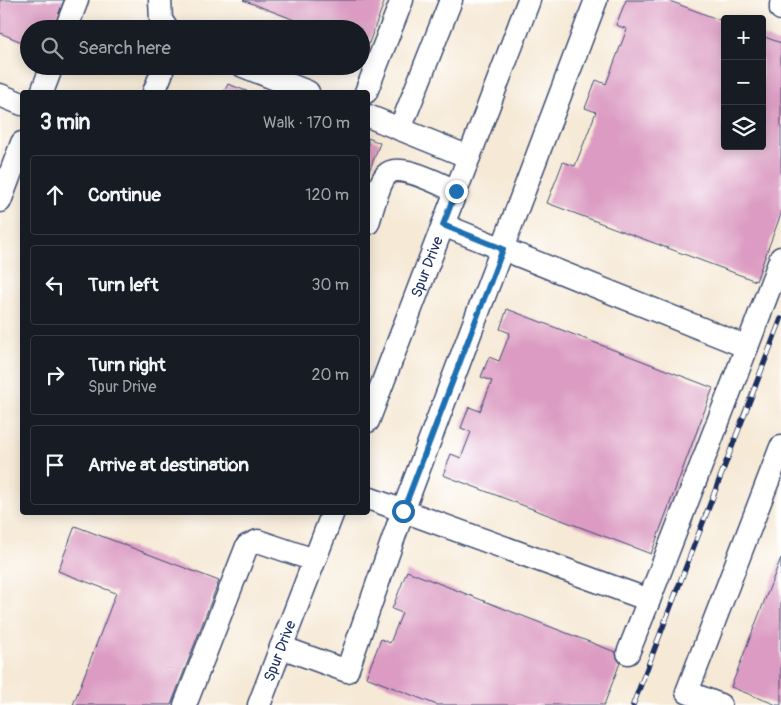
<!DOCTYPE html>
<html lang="en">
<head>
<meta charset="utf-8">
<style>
	:root { --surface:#171b24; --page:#20242c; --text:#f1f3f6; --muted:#9ea1a6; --line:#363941 }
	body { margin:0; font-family:Pangolin,sans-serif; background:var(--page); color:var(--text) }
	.controls { position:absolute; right:15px; top:15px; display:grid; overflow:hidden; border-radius:5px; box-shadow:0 2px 12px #0003 }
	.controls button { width:45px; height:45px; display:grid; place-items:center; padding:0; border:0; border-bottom:1px solid var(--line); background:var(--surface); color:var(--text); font:25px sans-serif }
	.stop { position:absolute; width:15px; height:15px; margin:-11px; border:4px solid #1f6fb2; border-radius:50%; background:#fff }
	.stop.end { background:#1f6fb2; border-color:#fff; box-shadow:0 1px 5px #0008 }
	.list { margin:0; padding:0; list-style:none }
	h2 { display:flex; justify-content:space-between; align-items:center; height:65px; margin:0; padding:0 20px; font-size:21px }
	h2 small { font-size:16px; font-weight:400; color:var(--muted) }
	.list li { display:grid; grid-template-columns:32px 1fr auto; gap:15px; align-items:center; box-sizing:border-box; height:80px; margin:0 10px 10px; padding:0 10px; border:1px solid var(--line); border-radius:5px }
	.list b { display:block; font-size:19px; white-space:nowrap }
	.list p { margin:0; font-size:16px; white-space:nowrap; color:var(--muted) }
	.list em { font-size:16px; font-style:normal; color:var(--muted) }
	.icon { flex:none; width:28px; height:28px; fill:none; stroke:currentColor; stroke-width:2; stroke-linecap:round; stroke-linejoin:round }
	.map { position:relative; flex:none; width:781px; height:705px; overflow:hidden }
	.search { position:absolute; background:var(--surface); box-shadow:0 2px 12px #0003; left:20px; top:20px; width:350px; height:55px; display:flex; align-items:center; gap:12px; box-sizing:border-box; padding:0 18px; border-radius:28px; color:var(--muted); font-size:19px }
	.panel { position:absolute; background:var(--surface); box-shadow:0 2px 12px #0003; left:20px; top:90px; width:350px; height:425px; border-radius:5px }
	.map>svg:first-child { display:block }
	.building { fill:#dc9bc2 }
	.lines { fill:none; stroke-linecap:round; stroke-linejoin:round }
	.minor-casing { stroke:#3c4b70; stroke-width:25 }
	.minor { stroke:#fff; stroke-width:22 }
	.rail-casing { stroke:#1b2f5e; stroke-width:5.5 }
	.rail { stroke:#fff; stroke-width:4; stroke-dasharray:11; stroke-linecap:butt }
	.route { stroke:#1f6fb2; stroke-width:6 }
	.labels { text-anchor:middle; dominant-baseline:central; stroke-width:4; stroke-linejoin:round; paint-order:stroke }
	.street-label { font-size:15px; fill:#1b2f5e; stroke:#fff }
</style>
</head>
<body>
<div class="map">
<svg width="781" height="705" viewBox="0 0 781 705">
	<rect width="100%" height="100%" fill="#fff"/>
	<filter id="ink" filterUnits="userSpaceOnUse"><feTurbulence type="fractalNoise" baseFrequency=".02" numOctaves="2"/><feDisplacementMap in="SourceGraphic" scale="10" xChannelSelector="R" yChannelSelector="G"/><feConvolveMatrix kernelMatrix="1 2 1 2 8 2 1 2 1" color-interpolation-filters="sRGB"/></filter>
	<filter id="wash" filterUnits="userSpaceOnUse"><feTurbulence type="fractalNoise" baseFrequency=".0096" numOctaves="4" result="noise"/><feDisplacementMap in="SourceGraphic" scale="20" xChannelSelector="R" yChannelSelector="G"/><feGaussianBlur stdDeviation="1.12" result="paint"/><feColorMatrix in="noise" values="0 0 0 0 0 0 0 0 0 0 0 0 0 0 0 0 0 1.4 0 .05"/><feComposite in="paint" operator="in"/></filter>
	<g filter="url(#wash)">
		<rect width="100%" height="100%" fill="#f6e9d6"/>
		<g id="blocks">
			<!-- building -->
			<g class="building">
				<polygon points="0,0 64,0 53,29 29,29 29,45 0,33"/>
				<polygon points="243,0 385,0 367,48 361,45 361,29 318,29"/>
				<polygon points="626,0 667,0 725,22 725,146 762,146 762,36 781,43 781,214 756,281 547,203 563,162 575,166 596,112 585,108 596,80 606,84 627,29 616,25"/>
				<polygon points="228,84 249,92 224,92"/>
				<polygon points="368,138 380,143 368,174"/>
				<polygon points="507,309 713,388 651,554 443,475 451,454 461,458 471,432 461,428 469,407 480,411 492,381 481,377 489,357 499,361 510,333 500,329"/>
				<polygon points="75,526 219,581 171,705 73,705 116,593 58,571"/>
				<polygon points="781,558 781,705 777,705 731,687"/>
				<polygon points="407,571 623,655 604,705 437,705 366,677 381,639 390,643 402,613 392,609"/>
			</g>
		</g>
	</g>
	<g filter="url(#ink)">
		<use href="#blocks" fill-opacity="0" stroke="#3c4b70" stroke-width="1"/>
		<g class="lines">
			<defs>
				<g id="minor">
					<polyline points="160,0 161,20 167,29"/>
					<polyline points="781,5 781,9"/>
					<polyline points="66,29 77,0"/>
					<polyline points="243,66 308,92"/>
					<polyline points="42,92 52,66"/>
					<polyline points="154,92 162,72"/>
					<polyline points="366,92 402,0"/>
					<polyline points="0,95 22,104"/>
					<polyline points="368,116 469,157"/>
					<polyline points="400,129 451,0"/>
					<polyline points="0,201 22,143"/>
					<path d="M368 223C372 211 378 185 386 175 398 161 441 185 456 191"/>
					<polyline points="747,347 781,258"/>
					<path id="s1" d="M368 421 529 0"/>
					<polyline points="368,498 649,600 747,347 443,225"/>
					<polyline points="281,647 347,671 403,511 596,0"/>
					<polyline points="628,653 649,600"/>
					<polyline points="185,705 247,546 258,541 314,560"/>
					<path id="s2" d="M259 705 333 512"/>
					<polyline points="720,705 687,692 781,447"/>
				</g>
			</defs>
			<!-- minor casing -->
			<use href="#minor" class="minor-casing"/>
			<!-- minor -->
			<use href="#minor" class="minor"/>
			<defs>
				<polyline id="rail" points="633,705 781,319"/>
			</defs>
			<!-- rail casing -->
			<use href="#rail" class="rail-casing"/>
			<!-- rail -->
			<use href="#rail" class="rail"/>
		</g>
	</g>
	<g class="lines" filter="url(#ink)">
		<!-- route -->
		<polyline class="route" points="403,511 503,249 443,225 456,191"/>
	</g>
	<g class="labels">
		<!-- street labels -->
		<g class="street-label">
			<text stroke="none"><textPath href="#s1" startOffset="165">Spur Drive</textPath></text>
			<text stroke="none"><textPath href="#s2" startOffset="58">Spur Drive</textPath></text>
		</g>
	</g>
</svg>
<div class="controls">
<button>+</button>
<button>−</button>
<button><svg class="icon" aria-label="layers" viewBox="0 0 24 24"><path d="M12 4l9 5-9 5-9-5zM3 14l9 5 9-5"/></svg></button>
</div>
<div class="stop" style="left:403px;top:511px"></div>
<div class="stop end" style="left:456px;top:191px"></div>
<div class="search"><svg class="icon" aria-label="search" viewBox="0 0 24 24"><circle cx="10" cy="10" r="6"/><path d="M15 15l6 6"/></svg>Search here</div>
<section class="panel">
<h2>3 min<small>Walk · 170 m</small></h2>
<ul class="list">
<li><svg class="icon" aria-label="ahead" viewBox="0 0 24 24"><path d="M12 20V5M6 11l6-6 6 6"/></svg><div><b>Continue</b></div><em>120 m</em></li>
<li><svg class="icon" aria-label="left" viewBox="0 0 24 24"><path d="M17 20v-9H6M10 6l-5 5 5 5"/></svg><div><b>Turn left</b></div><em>30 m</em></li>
<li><svg class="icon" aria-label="right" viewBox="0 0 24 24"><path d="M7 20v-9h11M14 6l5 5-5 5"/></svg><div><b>Turn right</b><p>Spur Drive</p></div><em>20 m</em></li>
<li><svg class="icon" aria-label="arrive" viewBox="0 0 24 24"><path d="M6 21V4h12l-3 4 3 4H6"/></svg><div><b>Arrive at destination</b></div></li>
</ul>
</section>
</div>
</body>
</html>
